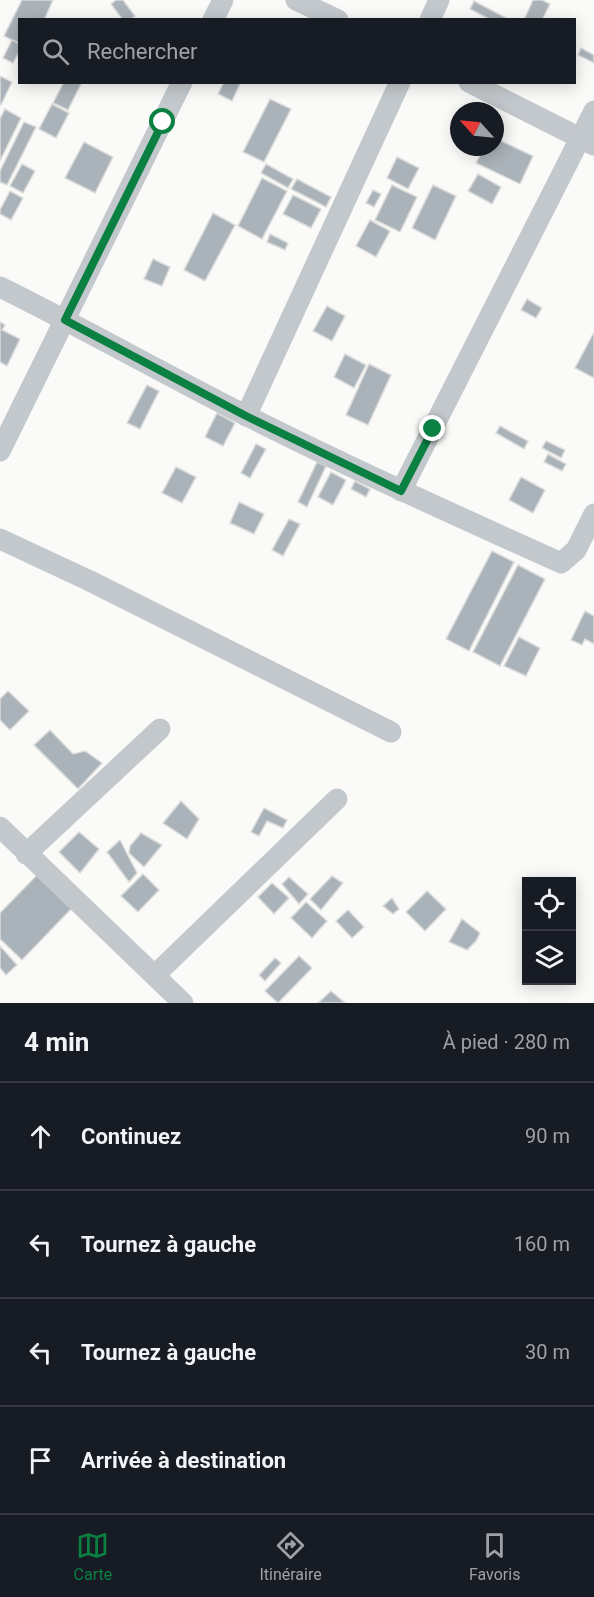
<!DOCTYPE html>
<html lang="fr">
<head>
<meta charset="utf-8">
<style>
	:root { --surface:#171b24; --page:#20242c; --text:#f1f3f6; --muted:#9ea1a6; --line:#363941; --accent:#0b8043 }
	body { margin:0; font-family:Roboto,sans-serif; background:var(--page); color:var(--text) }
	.controls { position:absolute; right:18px; bottom:18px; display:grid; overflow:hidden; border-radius:0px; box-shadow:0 3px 15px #0003 }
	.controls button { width:54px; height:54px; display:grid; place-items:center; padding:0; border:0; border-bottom:2px solid var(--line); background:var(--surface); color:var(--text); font:30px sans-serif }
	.compass { position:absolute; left:450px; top:102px; width:54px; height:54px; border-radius:50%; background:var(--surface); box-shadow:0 3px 15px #0003; rotate:297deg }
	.stop { position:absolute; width:18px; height:18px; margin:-14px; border:4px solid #0b8043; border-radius:50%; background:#fff }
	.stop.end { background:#0b8043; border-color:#fff; box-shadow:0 2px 6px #0008 }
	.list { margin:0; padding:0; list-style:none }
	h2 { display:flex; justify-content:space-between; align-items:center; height:78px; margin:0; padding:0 24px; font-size:26px }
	h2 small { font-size:20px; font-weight:400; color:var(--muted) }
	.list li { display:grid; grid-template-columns:39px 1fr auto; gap:18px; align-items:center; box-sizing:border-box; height:108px; padding:0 24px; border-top:2px solid var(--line) }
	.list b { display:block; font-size:22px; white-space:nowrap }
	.list em { font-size:20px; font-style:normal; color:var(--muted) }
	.icon { flex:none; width:33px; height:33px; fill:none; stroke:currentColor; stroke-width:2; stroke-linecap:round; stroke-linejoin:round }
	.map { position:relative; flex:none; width:594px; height:1003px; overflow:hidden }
	.search { position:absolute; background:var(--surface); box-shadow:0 3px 15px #0003; left:18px; right:18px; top:18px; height:66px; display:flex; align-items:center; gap:15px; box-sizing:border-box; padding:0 21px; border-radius:0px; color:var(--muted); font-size:22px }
	.sheet { height:510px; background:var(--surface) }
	nav { display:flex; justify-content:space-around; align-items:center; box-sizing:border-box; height:84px; border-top:2px solid var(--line); background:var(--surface); font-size:16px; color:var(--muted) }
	nav a { display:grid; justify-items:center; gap:3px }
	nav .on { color:var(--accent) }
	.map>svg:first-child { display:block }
	.building { fill:#aab3b9; stroke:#dcdcda; stroke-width:1.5 }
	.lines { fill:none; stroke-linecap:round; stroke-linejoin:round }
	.minor { stroke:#c3c8cc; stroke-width:21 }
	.route { stroke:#0b8043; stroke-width:8 }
</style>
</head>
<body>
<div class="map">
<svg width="594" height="1003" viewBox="0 0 594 1003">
	<rect width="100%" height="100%" fill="#fafaf8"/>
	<!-- building -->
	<g class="building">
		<polygon points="22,0 53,0 44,20 20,20 20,44 4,36"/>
		<polygon points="116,0 123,0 135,16 130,20 123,20 111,4"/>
		<polygon points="533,0 542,0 550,4 542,20 524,20"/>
		<polygon points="474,1 510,20 491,20 470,9"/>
		<polygon points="12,40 20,44 20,50 13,63 3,58"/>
		<polygon points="581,48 594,55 594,63 578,55"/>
		<polygon points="0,76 12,82 1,105 0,104"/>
		<polygon points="64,82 82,82 68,110 53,103"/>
		<polygon points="224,82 241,82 232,101 218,94"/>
		<polygon points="270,99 291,109 264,162 243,152"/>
		<polygon points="52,104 69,113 56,138 39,129"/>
		<polygon points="5,109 21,118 0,161 0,119"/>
		<polygon points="24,122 36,127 7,185 0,182 0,171"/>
		<polygon points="495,138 533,156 520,184 476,163 484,147 495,147"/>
		<polygon points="84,142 113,157 95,193 65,178"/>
		<polygon points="397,157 419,168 408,189 387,178"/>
		<polygon points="22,164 35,171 23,193 10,186"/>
		<polygon points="266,164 293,179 288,188 261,173"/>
		<polygon points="478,174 501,187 492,204 468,191"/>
		<polygon points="262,178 287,191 262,239 238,226"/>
		<polygon points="297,179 331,197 326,207 291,189"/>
		<polygon points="392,185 417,197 400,232 375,220"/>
		<polygon points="433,185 456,196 435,240 412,228"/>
		<polygon points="373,190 381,194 374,207 366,203"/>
		<polygon points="10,191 23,198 11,220 0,214 0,210"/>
		<polygon points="293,195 321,209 311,228 283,214"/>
		<polygon points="213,213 235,225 205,281 184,270"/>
		<polygon points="370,220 390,231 376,257 356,246"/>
		<polygon points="270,234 288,243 285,250 267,242"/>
		<polygon points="153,259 170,267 162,286 144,279"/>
		<polygon points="527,299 542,308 536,318 521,310"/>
		<polygon points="327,306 345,316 332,341 313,331"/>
		<polygon points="0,322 5,325 2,330 20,339 7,366 0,362"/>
		<polygon points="593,334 594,334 594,378 575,368"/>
		<polygon points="345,354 366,365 354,388 334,377"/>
		<polygon points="369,364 391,375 368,425 346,415"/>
		<polygon points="147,385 159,391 140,429 127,423"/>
		<polygon points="217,413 235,423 223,446 205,437"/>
		<polygon points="500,426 528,441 524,449 496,433"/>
		<polygon points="546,441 565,450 561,458 542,448"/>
		<polygon points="256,444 266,449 250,478 241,473"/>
		<polygon points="548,454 566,464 562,471 544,462"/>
		<polygon points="317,462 326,466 307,507 298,502"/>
		<polygon points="176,467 196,477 182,503 162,493"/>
		<polygon points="331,472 346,480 333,505 318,497"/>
		<polygon points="521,477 545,490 533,513 509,500"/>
		<polygon points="355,481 370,489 366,497 351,489"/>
		<polygon points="239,502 264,514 254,534 230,523"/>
		<polygon points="289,519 300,524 283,556 272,550"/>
		<polygon points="492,551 514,562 469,651 446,639"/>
		<polygon points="518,565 545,579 500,666 473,652"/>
		<polygon points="585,611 594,616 594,644 585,639 582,645 571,640"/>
		<polygon points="519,637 540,648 526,676 504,666"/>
		<polygon points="8,691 29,711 10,730 0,720 0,699"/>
		<polygon points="50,730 73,754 85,751 102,763 78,789 34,745"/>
		<polygon points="181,801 199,819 187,839 163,823"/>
		<polygon points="264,808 287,820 283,828 267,821 259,836 251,832"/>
		<polygon points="79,832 99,849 80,873 59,852"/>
		<polygon points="141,833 162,845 144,867 129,853 130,846"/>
		<polygon points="120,840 137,873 129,882 107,852"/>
		<polygon points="38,874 73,907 22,960 0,939 0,913"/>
		<polygon points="143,874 159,890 138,912 121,896"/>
		<polygon points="332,876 343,883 321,910 310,899"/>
		<polygon points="289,877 308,894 299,904 282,884"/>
		<polygon points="272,883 289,898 274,914 258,897"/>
		<polygon points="427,891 446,909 425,931 406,912"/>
		<polygon points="392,898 399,909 393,914 383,906"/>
		<polygon points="306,902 327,921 312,938 291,918"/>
		<polygon points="348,910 364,927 352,938 336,921"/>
		<polygon points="462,919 480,933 476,941 467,950 449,942"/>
		<polygon points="0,946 17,965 6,975 0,968"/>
		<polygon points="299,956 312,968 278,1003 265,991"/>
		<polygon points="275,958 281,963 265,981 259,975"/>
		<polygon points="331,991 345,1003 318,1003"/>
	</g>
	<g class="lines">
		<!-- minor -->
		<g class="minor">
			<polyline points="296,0 338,20"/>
			<polyline points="213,20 223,0"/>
			<polyline points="430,20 439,0"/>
			<polyline points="469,82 594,145"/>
			<path d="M0 287C83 328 164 374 247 416 350 468 455 515 561 563L576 550 594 514"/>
			<polyline points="246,416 400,82"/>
			<polyline points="0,451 182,82"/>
			<polyline points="401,491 594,111"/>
			<polyline points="0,539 90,581 391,732"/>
			<polyline points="0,827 183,1003"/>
			<polyline points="26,854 160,729"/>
			<polyline points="155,975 337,799"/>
		</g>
	</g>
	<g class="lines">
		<!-- route -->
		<polyline class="route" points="163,122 65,320 246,416 401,491 433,429"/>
	</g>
</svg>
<div class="controls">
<button><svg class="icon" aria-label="locate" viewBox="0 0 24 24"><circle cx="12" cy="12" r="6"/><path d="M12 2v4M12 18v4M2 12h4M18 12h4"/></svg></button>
<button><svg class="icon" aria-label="layers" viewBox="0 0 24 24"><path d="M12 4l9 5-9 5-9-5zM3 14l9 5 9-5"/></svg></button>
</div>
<svg class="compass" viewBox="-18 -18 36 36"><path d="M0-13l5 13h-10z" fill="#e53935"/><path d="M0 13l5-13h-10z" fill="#9ea1a6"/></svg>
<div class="stop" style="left:163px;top:122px"></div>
<div class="stop end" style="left:433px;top:429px"></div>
<div class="search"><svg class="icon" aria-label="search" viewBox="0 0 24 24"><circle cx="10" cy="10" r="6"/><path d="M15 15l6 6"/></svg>Rechercher</div>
</div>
<section class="sheet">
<h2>4 min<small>À pied · 280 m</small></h2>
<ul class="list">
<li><svg class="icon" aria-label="ahead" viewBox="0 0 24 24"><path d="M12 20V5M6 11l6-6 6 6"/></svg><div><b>Continuez</b></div><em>90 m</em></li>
<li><svg class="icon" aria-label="left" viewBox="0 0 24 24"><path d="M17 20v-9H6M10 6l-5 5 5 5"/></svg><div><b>Tournez à gauche</b></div><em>160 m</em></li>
<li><svg class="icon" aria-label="left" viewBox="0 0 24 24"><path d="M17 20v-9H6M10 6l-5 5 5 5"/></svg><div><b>Tournez à gauche</b></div><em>30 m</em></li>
<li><svg class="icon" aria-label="arrive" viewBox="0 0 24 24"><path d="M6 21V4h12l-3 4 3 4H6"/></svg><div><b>Arrivée à destination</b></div></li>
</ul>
</section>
<nav>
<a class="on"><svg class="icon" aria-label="map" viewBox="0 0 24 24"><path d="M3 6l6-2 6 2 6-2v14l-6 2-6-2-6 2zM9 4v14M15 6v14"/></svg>Carte</a>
<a><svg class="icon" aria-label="directions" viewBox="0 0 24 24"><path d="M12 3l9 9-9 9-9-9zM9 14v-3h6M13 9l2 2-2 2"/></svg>Itinéraire</a>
<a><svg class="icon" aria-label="saved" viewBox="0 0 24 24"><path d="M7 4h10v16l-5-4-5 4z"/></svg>Favoris</a>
</nav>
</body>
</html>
